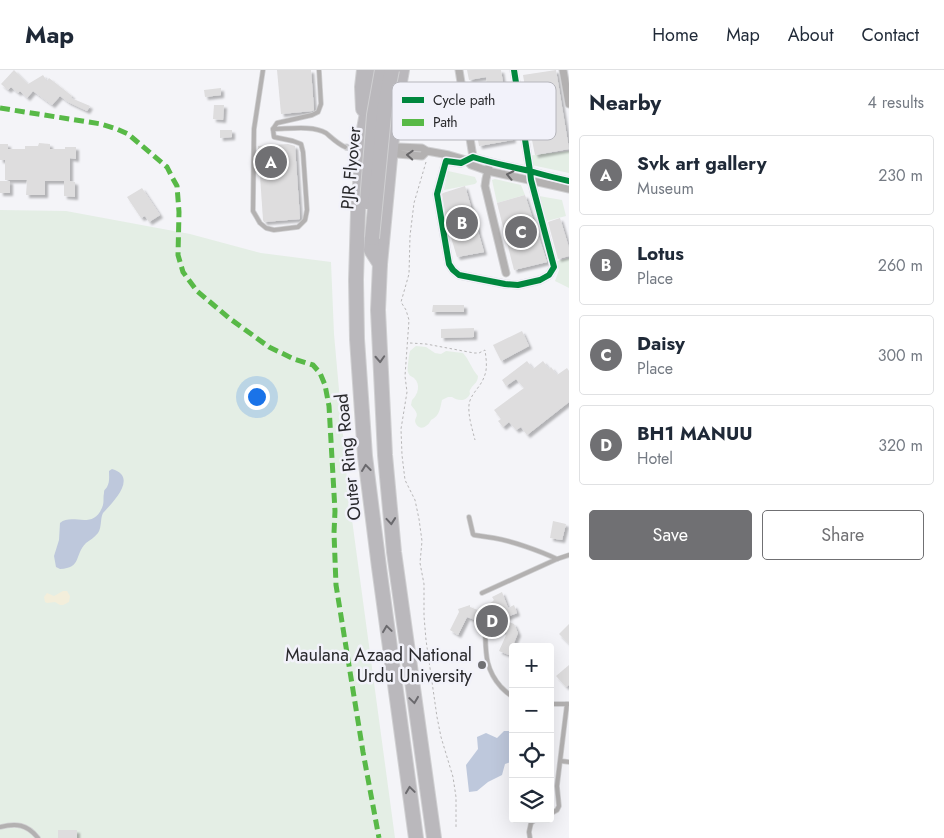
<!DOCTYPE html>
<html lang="en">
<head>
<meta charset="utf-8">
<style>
	:root { --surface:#fff; --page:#f2f2f3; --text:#1f2937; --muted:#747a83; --line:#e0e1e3; --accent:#707073 }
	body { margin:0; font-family:Jost,sans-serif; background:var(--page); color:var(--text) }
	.controls { position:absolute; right:15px; bottom:15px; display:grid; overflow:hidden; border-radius:5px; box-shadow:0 5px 20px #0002 }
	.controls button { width:45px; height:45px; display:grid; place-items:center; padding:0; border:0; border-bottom:1px solid var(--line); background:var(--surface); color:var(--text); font:25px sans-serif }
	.you { position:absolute; left:256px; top:326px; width:18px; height:18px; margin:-12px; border:4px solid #fff; border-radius:50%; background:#1a73e8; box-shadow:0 0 0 8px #1a73e833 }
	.badge { display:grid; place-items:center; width:32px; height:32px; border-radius:50%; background:var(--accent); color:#fff; font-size:16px; font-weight:700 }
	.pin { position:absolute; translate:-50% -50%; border:2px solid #fff; box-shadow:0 1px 5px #0006 }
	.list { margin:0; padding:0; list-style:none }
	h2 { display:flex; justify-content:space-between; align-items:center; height:65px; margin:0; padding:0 20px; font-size:21px }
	h2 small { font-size:16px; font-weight:400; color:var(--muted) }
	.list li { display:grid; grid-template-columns:32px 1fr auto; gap:15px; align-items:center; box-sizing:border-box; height:80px; margin:0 10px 10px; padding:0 10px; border:1px solid var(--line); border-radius:5px }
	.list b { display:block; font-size:19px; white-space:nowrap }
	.list p { margin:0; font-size:16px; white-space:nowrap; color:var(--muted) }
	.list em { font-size:16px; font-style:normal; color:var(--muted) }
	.actions { display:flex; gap:10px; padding:15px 20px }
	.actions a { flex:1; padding:11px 0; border:1px solid var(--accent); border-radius:5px; text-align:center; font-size:18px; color:var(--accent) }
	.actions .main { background:var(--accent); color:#fff }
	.icon { flex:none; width:28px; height:28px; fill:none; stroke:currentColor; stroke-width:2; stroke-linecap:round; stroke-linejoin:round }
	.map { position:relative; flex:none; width:569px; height:768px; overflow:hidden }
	header { display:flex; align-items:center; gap:30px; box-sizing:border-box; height:70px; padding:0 25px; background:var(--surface); border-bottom:1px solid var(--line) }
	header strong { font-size:24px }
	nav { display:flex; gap:28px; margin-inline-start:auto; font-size:18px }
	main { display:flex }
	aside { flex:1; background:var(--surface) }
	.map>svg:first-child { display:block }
	.green { fill:#e4eee5 }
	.sand { fill:#f3eedb }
	.water { fill:#bec8dc }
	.building { fill:#deddde; filter:url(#shadow) }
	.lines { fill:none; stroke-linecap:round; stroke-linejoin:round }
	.street-tunnel { stroke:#cbcbcf; stroke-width:7; stroke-dasharray:7 3.5; stroke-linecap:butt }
	.lane-casing { stroke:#d0d0d2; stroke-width:5.5 }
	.street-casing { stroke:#d0d0d2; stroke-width:9 }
	.highway-casing { stroke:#d0d0d2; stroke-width:16 }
	.path { stroke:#b7b6b7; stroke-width:1; stroke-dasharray:2.5 2.5; stroke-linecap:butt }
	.lane { stroke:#b3b1b1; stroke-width:4 }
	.street { stroke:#b3b1b1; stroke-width:7 }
	.highway { stroke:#bab8bc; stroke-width:14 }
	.highway-bridge-casing { stroke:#d0d0d2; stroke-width:16; stroke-linecap:butt }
	.highway-bridge { stroke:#bab8bc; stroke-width:14 }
	.quiet { stroke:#58b947; stroke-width:5; stroke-dasharray:10 5; stroke-linecap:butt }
	.cycleway-casing { stroke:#f2f2fa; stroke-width:9 }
	.cycleway { stroke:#00873e; stroke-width:6 }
	.oneway { stroke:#676668 }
	.oneway2 { stroke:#6a696d }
	.poi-dot { fill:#707073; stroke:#f2f2fa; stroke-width:2 }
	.labels { text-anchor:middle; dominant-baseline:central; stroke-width:5; stroke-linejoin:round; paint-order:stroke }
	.street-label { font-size:18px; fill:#29292c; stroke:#f2f2fa }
	.poi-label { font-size:18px; fill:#29292c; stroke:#f2f2fa; text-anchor:end }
	.key { fill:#f2f2fa; stroke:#b6b6bc; stroke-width:1 }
	.key-label { font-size:14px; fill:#29292c }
</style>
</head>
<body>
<header>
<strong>Map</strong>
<nav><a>Home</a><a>Map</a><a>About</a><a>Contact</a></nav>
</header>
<main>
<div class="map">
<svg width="569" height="768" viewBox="0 0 569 768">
	<defs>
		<filter id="shadow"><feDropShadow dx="3" dy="3" stdDeviation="1" flood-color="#0004"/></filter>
	</defs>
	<rect width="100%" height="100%" fill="#f4f4f8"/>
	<!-- green -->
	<g class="green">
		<polygon points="569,81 569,103 527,94 526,86"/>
		<polygon points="448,101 475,107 477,112 475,114 444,120"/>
		<polygon points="495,109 521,115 525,125 497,133 492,110"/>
		<polygon points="539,126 562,130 566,146 547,151"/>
		<polygon points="0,140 66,141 190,164 261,183 331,192 334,264 348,420 395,768 0,768"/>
		<polygon points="569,188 569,218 555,211 559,200 557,191"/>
		<path d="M416 276 426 277 435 283 441 284 446 281 463 283C470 291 471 298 478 306 478 313 473 314 470 320 469 321 470 323 470 324 466 332 458 331 452 327H448L442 330C440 338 440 346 431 350 429 355 421 362 416 354 413 348 419 347 416 342 415 339 412 337 411 335L412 330C418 325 421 314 414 308 411 306 409 306 408 302 407 300 409 284 410 281Z"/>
	</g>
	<!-- sand -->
	<polygon class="sand" points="63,521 67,521 70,526 69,532 63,535 60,535 55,532 47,533 45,532 44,527 47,523 54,526"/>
	<!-- water -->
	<g class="water">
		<path d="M112 399C139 407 112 433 103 443 100 449 102 457 98 463 95 467 90 470 86 473 74 485 82 498 60 499L56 497 54 486 59 470 60 453C73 442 94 462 103 435 104 431 103 427 104 423 104 419 105 420 107 417 110 412 109 406 109 401Z"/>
		<polygon points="504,661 513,661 513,691 505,694 502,705 488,712 477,721 469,722 466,695 478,679 477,667 486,663 497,668"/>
	</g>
	<!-- building -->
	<g class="building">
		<polygon points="14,0 28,14 43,5 47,11 49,8 72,26 71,28 90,36 87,41 68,32 60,26 52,35 33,21 27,28 20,21 18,23 11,17 8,20 1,14"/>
		<polygon points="277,0 311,0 314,40 312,41 281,44"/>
		<polygon points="467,0 501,0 505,25 494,27 496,38 507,36 513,70 479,76 473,41 484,40 482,29 473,31 472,21 487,18 486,7 469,10"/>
		<polygon points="556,0 569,79 535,85 528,50 540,48 538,36 528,38 526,28 534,26 532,15 525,17 523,5"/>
		<polygon points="221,18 221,25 205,27 204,20"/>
		<polygon points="214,35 224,35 223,50 213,49"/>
		<polygon points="220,60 232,60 232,67 220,68"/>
		<polygon points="39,73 50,74 50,79 65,79 65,77 76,77 76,89 70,88 70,111 75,112 75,127 64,126 64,111 45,111 45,125 26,125 27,110 5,110 5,90 0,90 0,74 8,74 8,79 25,79 25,76 38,76"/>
		<polygon points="288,74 295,76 300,149 264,152 263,150 258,76"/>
		<rect x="0" y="111" width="10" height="12"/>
		<polygon points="465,116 484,182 457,187 447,154 442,124 443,123"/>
		<polygon points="142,118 160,145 149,152 145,146 141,148 127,127"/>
		<polygon points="525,125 547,192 514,200 497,133"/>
		<polygon points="560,148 569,178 569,186 558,189 548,152"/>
		<polygon points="433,235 464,235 464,242 432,242"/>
		<polygon points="474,258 474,267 441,268 441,259"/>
		<polygon points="522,261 529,276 501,291 493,275"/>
		<polygon points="527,291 533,299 543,291 549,299 551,297 557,305 567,298 569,301 569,332 527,365 521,357 516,360 509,352 503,357 498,351 501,349 494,340 524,318 516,309 506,316 502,310"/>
		<polygon points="553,451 566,454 562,470 550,468"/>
		<polygon points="502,522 508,538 514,535 517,543 502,549 514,554 518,563 509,585 499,581 507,563 486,554 467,547 458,565 450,560 459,542 458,539 470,535 470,537 490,545 486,535 492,532 494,530 492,527"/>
		<polygon points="569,554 569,574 559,564"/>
		<polygon points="569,595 569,615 566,617 556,606"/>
		<rect x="58" y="760" width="19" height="8"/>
	</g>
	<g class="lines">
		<!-- street-tunnel -->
		<polyline class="street-tunnel" points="345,77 363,79"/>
		<defs>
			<g id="lane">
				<polyline points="263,0 254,59 253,141 260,153 266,158 274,160 298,157 305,150 307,140 303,82 301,74 293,71 274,67 273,59 277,53 312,45 318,42 321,34 319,0"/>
				<path d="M273 59C288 59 313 55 326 63 332 68 338 74 345 77"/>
				<path d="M469 447 473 464 474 465C481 466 487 467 494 468 512 471 540 481 557 489"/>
				<polyline points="482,523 557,489 569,485"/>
				<path d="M485 557C486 581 484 598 501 617 505 621 508 624 513 627"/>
				<polyline points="550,634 568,634"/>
				<polyline points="561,691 569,692"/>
				<polyline points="550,744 557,740 559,736 557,716 567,634"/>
				<path d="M0 757C16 753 27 754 38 768"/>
				<polyline points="530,768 529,762 531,753 536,749"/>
			</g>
			<g id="street">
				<polyline points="459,0 473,87"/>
				<path d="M514 0 530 101 531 110 554 197 549 205 540 210 518 215 505 214 459 205 453 200 449 194 437 124 446 91 461 93 473 87C492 93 511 97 530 101 543 105 556 108 569 111"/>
				<polyline points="563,0 569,34"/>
				<polyline points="427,81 422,86 397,84 393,81 397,77 422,78 427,81 449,85 466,90 471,95 488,101 569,119"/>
				<polyline points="489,96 486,109 485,116 506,203"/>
			</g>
			<g id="highway">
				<polyline points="375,0 364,59 361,101 358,142 356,210 357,269 365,386 379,497 416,768"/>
				<polyline points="402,0 394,46 380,194 378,240 385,385 394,482 434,768"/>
				<polyline points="363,39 362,17 364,0"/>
				<polyline points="372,168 371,180 380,194"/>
			</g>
		</defs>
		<!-- lane casing -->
		<use href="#lane" class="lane-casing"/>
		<!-- street casing -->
		<use href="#street" class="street-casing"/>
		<!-- highway casing -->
		<use href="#highway" class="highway-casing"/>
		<!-- path -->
		<g class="path">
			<polyline points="426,92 414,133 410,166 409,204 401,232 406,240 409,250 405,306 407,322 401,359 402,385 405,410 415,430 419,449 422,471 420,493 424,514 424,546 426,570 437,647 441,667 453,707 456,727 456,758"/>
			<path d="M410 273 426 274 474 283H479L485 280C486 288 488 299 484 307 481 317 470 324 469 335 468 346 472 358 475 370"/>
		</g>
		<!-- lane -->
		<use href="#lane" class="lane"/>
		<!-- street -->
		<use href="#street" class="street"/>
		<!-- highway -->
		<use href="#highway" class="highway"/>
		<defs>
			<g id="highway-bridge">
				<polyline points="367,132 374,45 382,0"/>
				<polyline points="372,168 385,35 392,0"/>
			</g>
		</defs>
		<!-- highway-bridge casing -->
		<use href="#highway-bridge" class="highway-bridge-casing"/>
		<!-- highway-bridge -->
		<use href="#highway-bridge" class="highway-bridge"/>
		<!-- quiet -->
		<polyline class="quiet" points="0,38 101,54 117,59 128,64 167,97 172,107 177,116 179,142 178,185 183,202 197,221 229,248 269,277 294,289 313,295 320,303 325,315 329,336 335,441 334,463 336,515 363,682 379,768"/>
		<defs>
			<path id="cycleway" d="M514 0 530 101 531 110 554 197 549 205 540 210 518 215 505 214 459 205 453 200 449 194 437 124 446 91 461 93 473 87C492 93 511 97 530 101 543 105 556 108 569 111"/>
		</defs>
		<!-- cycleway casing -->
		<use href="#cycleway" class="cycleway-casing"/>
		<!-- cycleway -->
		<use href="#cycleway" class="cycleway"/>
	</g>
	<!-- one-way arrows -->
	<defs><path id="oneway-chevron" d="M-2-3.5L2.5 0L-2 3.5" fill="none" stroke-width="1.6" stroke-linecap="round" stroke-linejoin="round" transform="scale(1.25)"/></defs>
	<g class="oneway">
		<use href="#oneway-chevron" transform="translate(410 85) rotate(-177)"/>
		<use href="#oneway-chevron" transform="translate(510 105) rotate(-168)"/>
	</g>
	<g class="oneway2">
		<use href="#oneway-chevron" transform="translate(380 289) rotate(87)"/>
		<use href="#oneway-chevron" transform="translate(366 398) rotate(-97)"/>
		<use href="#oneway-chevron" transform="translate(391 451) rotate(85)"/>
		<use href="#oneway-chevron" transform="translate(387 559) rotate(-98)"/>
		<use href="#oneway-chevron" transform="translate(414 630) rotate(82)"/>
		<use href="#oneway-chevron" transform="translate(410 720) rotate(-98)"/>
	</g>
	<!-- markers -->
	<circle class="poi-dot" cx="482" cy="595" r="5"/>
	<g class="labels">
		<!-- street labels -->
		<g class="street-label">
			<text transform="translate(351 98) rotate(-85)">PJR Flyover</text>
			<text transform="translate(348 387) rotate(-96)">Outer Ring Road</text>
		</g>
		<!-- poi labels -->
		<g class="poi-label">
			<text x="472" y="585">Maulana Azaad National<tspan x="472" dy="21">Urdu University</tspan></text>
		</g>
	</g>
	<!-- legend -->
	<rect x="392" y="12" width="164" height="58" rx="8" class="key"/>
	<rect x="402" y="27" width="22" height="6" fill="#00873e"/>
	<rect x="402" y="49" width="22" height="7" fill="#58b947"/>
	<g class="key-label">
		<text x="433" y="35">Cycle path</text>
		<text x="433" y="57">Path</text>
	</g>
</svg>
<div class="controls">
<button>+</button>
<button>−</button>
<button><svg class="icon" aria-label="locate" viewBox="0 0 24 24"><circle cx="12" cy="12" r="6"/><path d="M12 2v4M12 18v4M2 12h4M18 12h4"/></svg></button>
<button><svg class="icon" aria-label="layers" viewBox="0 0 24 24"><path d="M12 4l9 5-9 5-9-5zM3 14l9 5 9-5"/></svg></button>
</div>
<div class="you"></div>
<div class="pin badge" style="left:271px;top:92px">A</div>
<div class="pin badge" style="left:462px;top:153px">B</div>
<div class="pin badge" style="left:521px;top:162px">C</div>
<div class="pin badge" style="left:492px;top:551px">D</div>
</div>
<aside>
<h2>Nearby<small>4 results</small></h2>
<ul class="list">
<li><span class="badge">A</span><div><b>Svk art gallery</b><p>Museum</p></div><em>230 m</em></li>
<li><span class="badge">B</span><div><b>Lotus</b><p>Place</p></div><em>260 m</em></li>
<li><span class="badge">C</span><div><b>Daisy</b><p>Place</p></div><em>300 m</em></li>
<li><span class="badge">D</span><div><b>BH1 MANUU</b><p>Hotel</p></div><em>320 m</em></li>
</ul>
<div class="actions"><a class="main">Save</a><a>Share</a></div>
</aside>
</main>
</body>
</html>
